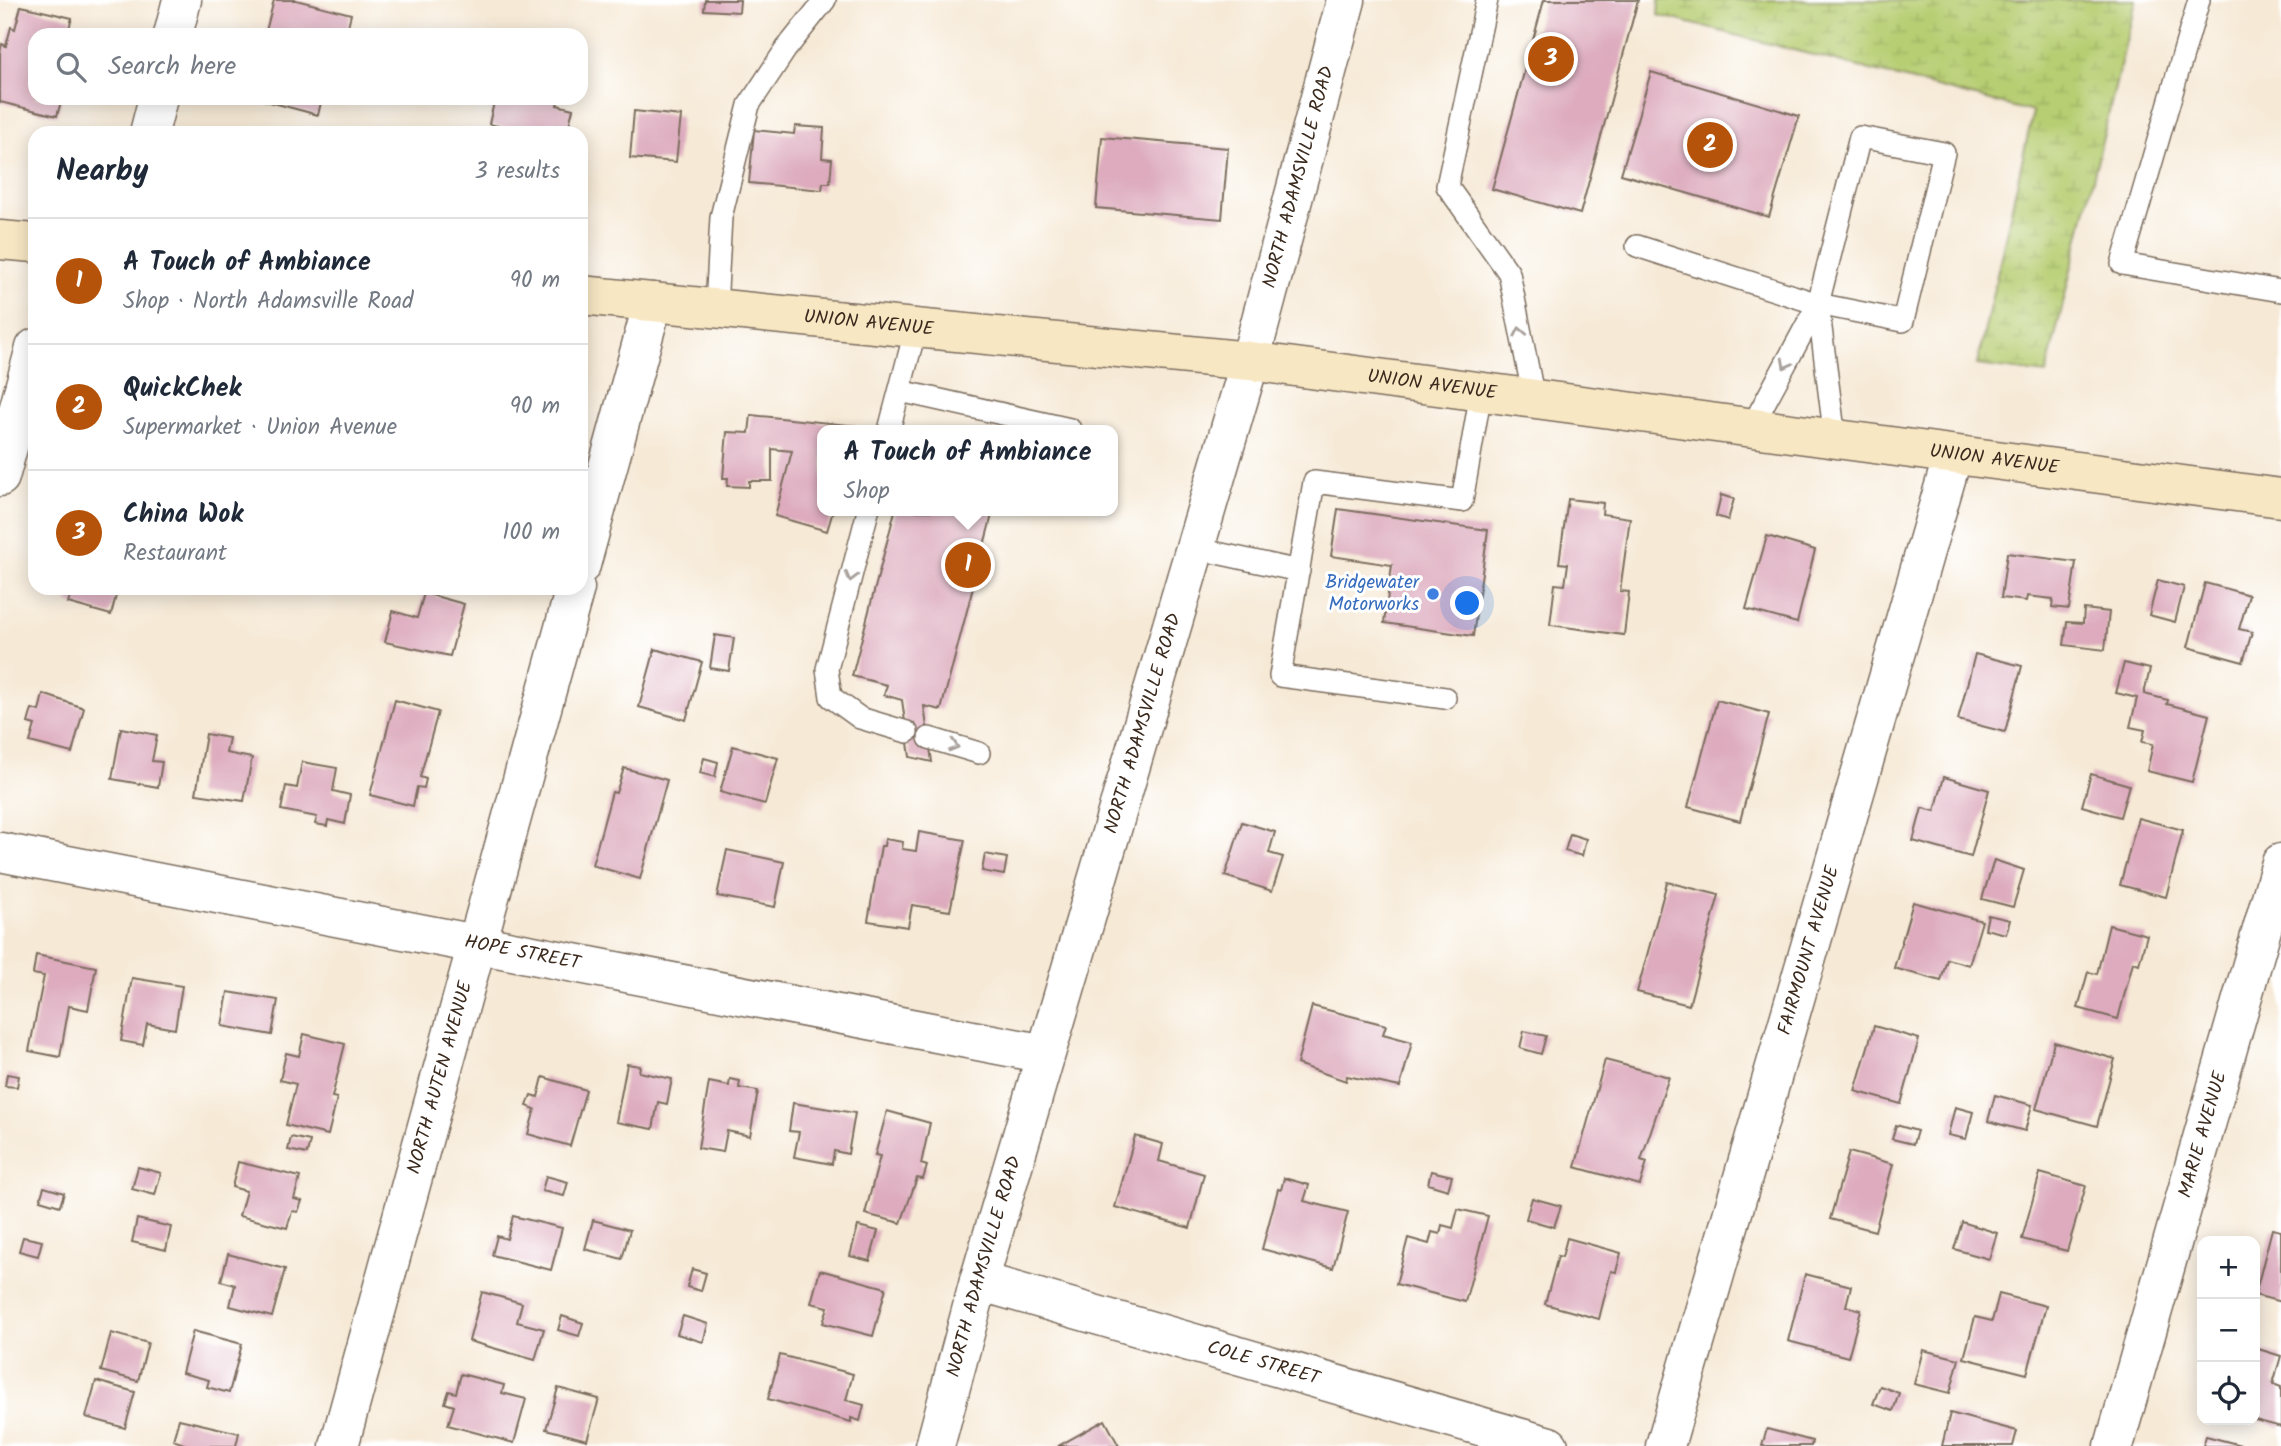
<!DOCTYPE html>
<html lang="en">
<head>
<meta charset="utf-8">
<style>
	:root { --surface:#fff; --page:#f2f2f3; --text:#1f2937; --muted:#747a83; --line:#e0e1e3; --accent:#b45309 }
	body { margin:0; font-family:Kalam,sans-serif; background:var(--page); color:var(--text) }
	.controls { position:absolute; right:21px; bottom:21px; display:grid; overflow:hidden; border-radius:14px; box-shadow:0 4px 18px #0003 }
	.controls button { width:63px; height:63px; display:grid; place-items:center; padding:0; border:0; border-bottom:2px solid var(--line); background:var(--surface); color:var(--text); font:35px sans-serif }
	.you { position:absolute; left:1468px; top:604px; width:24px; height:24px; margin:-18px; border:5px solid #fff; border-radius:50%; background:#1a73e8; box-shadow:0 0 0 10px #1a73e833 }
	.badge { display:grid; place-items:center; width:46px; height:46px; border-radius:50%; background:var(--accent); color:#fff; font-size:23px; font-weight:700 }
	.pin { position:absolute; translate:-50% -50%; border:4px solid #fff; box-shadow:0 2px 7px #0006 }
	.popup { position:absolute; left:817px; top:425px; width:301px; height:91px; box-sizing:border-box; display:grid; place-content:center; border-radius:14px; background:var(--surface); filter:drop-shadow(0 2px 5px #0005); font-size:23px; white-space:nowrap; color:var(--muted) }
	.popup b { font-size:26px; color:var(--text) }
	.popup::after { content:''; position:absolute; left:50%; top:100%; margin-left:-14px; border:14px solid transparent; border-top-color:var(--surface) }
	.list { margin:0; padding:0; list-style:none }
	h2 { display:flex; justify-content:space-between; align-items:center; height:91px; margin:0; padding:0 28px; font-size:30px }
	h2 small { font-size:23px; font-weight:400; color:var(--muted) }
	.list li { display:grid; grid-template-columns:46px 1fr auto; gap:21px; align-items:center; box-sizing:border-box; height:126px; padding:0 28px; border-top:2px solid var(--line) }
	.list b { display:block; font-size:26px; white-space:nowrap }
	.list p { margin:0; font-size:23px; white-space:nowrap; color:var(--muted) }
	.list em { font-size:23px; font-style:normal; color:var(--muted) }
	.icon { flex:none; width:38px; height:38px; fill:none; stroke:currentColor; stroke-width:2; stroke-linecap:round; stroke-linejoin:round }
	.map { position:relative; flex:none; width:2281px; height:1446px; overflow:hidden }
	.search { position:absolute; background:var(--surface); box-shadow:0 4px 18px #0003; left:28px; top:28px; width:560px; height:77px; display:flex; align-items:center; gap:18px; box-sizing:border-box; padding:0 24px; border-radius:21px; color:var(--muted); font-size:26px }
	.panel { position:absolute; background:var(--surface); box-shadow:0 4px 18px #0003; left:28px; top:126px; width:560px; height:469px; border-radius:21px }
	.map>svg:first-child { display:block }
	.wetland { fill:url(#wetland-marsh); stroke:#797c48; stroke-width:2 }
	.building { fill:#ddabbd }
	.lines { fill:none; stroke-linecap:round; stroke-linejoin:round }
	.lane-casing { stroke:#7c6d5e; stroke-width:24 }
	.street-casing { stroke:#7c6d5e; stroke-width:41 }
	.secondary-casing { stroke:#7c6d5e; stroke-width:41 }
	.lane { stroke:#fff; stroke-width:21 }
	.street { stroke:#fff; stroke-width:38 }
	.secondary { stroke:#f8e7c3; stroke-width:38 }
	.oneway { stroke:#a79f9a }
	.shop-dot { fill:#3f7fe0; stroke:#fff; stroke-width:2.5 }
	.labels { text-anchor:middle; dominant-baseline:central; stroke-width:6; stroke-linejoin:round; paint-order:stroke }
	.street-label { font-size:19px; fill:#3b2a1e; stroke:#fff }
	.shop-label { font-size:19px; fill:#366cbe; stroke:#fff; text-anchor:end }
</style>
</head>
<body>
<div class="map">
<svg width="2281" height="1446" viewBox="0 0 2281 1446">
	<defs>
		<pattern id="wetland-marsh" width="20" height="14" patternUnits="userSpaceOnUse" patternTransform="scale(1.75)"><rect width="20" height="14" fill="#b7ce72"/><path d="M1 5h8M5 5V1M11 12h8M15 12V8" fill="none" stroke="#9eb162"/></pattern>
	</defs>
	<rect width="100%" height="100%" fill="#fff"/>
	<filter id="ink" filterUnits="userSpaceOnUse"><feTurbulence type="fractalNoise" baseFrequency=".0143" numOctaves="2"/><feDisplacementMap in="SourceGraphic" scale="14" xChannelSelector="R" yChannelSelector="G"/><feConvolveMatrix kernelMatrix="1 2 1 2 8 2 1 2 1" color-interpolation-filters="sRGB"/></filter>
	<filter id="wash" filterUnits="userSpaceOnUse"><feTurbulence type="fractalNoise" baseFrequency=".00686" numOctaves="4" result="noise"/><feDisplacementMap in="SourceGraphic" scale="28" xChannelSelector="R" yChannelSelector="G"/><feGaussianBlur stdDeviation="1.57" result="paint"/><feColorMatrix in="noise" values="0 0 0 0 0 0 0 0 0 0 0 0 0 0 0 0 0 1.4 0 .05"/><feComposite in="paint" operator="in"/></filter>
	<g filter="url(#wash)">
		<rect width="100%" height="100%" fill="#f6e9d5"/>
		<!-- wetland -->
		<polygon class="wetland" points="1659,0 2136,0 2046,374 1977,365 2033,112 1658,15"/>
		<g id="blocks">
			<!-- building -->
			<g class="building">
				<polygon points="274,0 296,0 351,14 346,35 265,35"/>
				<polygon points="705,0 740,0 739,12 704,10"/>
				<polygon points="1544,0 1638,0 1580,214 1492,189"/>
				<polygon points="21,6 72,18 67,35 35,35 35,98 62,98 57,116 0,102 0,52 2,44 6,46 11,27 15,29"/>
				<polygon points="1651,72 1799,116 1769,217 1621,174"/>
				<polygon points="255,98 322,98 318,115"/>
				<polygon points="495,98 559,98 557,105 573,109 567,133 526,133 489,124"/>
				<polygon points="634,111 681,116 676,162 630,158"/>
				<polygon points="795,126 824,128 822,158 832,159 830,183 823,183 822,190 749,183 754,130 794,134"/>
				<polygon points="1102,137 1228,148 1222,219 1096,208"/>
				<polygon points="751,415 858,426 856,430 823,430 823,511 833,511 827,531 775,516 792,451 772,449 772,481 749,481 749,487 727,486 728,478 723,478 727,432 749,433"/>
				<polygon points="1721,495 1734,499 1728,520 1716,516"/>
				<polygon points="1568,499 1603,503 1602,514 1630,518 1620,591 1629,592 1624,635 1550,625 1555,584 1565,585 1568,564 1559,563"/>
				<polygon points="1338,509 1488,530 1473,636 1384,623 1392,565 1331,556"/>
				<polygon points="895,511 993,511 941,710 924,706 932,762 910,757 902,700 884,695 887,685 852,676"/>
				<polygon points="1767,536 1815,550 1797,623 1746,609"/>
				<polygon points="2007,553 2076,562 2069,609 2052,607 2053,599 2027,596 2026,601 2001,598"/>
				<polygon points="2158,580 2184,587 2175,622 2149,615"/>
				<polygon points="2205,583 2249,595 2239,629 2252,632 2243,662 2188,647"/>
				<polygon points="72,588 118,588 111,615 68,603"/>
				<polygon points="424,593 464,604 450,656 385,642 393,611 417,618"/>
				<polygon points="2084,609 2109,612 2105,650 2064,645 2067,622 2083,623"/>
				<polygon points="715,635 734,638 729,671 710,668"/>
				<polygon points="655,649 702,662 686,720 639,707"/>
				<polygon points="1975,654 2022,666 2005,732 1958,720"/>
				<polygon points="2124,663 2150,669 2144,694 2168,700 2167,704 2209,715 2192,782 2147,771 2153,744 2142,742 2145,730 2130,727 2137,698 2116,693"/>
				<polygon points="43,694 84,708 72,753 30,742 35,725 28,723 32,709 39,711"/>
				<polygon points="395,700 438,712 420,777 426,779 424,788 417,787 413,806 370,795"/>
				<polygon points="1717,700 1769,714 1740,821 1688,807"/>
				<polygon points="121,728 157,735 152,761 162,762 158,787 112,779"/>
				<polygon points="206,734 229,738 226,753 252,758 244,801 196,794"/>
				<polygon points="733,746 778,758 765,804 720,792"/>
				<polygon points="704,758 718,762 715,777 700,773"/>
				<polygon points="302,762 337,768 333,791 350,795 345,824 328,820 327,826 315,824 317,817 281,810 286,786 297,788"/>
				<polygon points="624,768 667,780 640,879 592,865 612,792 616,793"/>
				<polygon points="2091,774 2129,785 2120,817 2082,806"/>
				<polygon points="1944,777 1989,790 1971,857 1913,841 1922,808 1935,811"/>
				<polygon points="2138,818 2183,830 2166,897 2120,885"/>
				<polygon points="1242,822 1275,832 1269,853 1283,857 1272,891 1225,876"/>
				<polygon points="919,832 965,840 950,911 912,905 908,927 868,921 881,846 884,846 885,839 903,842 902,849 916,851"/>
				<polygon points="1570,834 1586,839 1582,856 1565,851"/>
				<polygon points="727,850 784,862 775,907 717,896"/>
				<polygon points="985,854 1007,858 1004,875 982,871"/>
				<polygon points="1994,860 2024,870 2013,907 1982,899"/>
				<polygon points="1667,882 1719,895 1689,1005 1637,992"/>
				<polygon points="1913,902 1982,921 1969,965 1947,959 1941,981 1894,968"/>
				<polygon points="1988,915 2010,920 2006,934 1985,929"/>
				<polygon points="2109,925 2147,935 2139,964 2133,962 2118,1019 2078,1008 2088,972 2097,974"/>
				<polygon points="36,955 96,967 88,1010 69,1006 60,1057 29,1051 44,976 33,974"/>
				<polygon points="132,978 182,986 175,1029 147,1024 143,1045 121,1041"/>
				<polygon points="228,992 278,1000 272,1035 222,1026"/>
				<polygon points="1312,1006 1386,1025 1383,1034 1412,1042 1400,1087 1347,1076 1346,1081 1297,1064"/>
				<polygon points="1874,1026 1919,1039 1901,1104 1855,1091"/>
				<polygon points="1524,1031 1546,1036 1541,1054 1520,1048"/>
				<polygon points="304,1034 345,1044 332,1097 337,1098 328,1135 286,1125 296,1084 280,1080 286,1053 299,1056"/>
				<polygon points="2054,1042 2115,1059 2097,1126 2036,1109"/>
				<polygon points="1605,1060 1669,1077 1641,1160 1647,1162 1640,1185 1575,1167"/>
				<polygon points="627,1064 640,1066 639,1072 672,1079 667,1104 658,1102 653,1129 616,1122"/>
				<polygon points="7,1074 19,1076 17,1087 5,1086"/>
				<polygon points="543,1077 586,1090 570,1146 528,1134 535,1109 527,1106 531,1095 538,1097"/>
				<polygon points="730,1079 740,1081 739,1088 758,1091 750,1136 727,1131 723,1152 698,1148 709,1082 729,1086"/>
				<polygon points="1995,1095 2032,1105 2025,1131 1988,1121"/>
				<polygon points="793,1103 855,1113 848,1154 834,1151 832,1164 794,1157 799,1132 789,1131"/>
				<polygon points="1955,1107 1973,1112 1966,1139 1948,1135"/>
				<polygon points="887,1111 930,1123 921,1164 927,1166 923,1179 917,1178 901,1223 865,1214 880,1156 875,1155"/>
				<polygon points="1896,1125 1917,1131 1913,1144 1892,1139"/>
				<polygon points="1135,1136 1163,1144 1159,1161 1204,1174 1190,1228 1115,1207"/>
				<polygon points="291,1137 310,1141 307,1154 288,1150"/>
				<polygon points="1849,1152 1893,1164 1875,1231 1830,1219"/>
				<polygon points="238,1162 300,1177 294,1199 302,1201 298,1212 292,1211 287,1228 239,1216 246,1191 232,1187"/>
				<polygon points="138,1167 161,1173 155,1195 132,1189"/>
				<polygon points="1431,1171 1452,1176 1448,1190 1428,1184"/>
				<polygon points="2040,1173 2086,1186 2067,1251 2022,1239"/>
				<polygon points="546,1176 568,1182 564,1196 542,1191"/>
				<polygon points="1284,1178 1309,1185 1304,1201 1348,1212 1333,1268 1262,1249 1278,1189 1281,1190"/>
				<polygon points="44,1187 64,1193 60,1206 40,1200"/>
				<polygon points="1532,1198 1561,1206 1554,1227 1526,1219"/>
				<polygon points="1458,1209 1488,1216 1465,1302 1396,1284 1408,1238 1429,1244 1432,1232 1440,1234 1442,1225 1453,1228"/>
				<polygon points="513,1216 562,1228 551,1270 492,1255 497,1236 507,1239"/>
				<polygon points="137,1219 171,1227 166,1250 132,1242"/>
				<polygon points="593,1220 630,1230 622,1259 585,1249"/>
				<polygon points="1962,1222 1997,1233 1989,1259 1954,1249"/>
				<polygon points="858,1226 878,1231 870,1261 850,1256"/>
				<polygon points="2272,1229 2281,1231 2281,1302 2255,1295"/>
				<polygon points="23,1237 42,1241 38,1256 19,1251"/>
				<polygon points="1567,1238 1621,1253 1616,1272 1611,1271 1599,1319 1545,1304 1558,1256 1562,1257"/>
				<polygon points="228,1254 285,1269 272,1317 230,1306 235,1285 221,1281"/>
				<polygon points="692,1269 706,1273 701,1291 687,1287"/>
				<polygon points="820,1270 886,1288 873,1336 823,1323 828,1307 811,1303"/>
				<polygon points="1805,1274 1851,1286 1846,1306 1861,1310 1848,1357 1788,1341"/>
				<polygon points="482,1292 522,1303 517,1322 544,1329 535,1360 469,1341"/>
				<polygon points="1999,1294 2046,1306 2027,1374 1964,1358 1975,1317 1992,1321"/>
				<polygon points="562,1316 583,1323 579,1336 558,1330"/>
				<polygon points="683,1316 708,1324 703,1342 677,1334"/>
				<polygon points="193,1331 242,1344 229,1393 207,1387 209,1380 182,1373"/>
				<polygon points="111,1333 148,1343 138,1381 101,1371"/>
				<polygon points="2255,1348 2281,1356 2273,1384 2281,1387 2281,1427 2255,1420"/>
				<polygon points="1923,1350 1959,1359 1950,1393 1914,1384"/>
				<polygon points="780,1355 853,1374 846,1400 864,1405 860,1421 851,1418 851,1422 768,1399"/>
				<polygon points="461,1374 504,1385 502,1393 526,1399 514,1443 448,1425 454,1406 445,1403 449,1391 456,1393"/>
				<polygon points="96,1381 135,1392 125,1428 86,1417"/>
				<polygon points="1880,1386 1899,1393 1893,1411 1873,1404"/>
				<polygon points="558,1388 599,1399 587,1440 546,1429"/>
				<polygon points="1950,1413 2017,1431 2013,1446 1942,1446"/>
				<polygon points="179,1419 239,1433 236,1446 189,1446 173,1440"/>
				<polygon points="1105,1420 1119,1446 1058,1446"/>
				<polygon points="1767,1429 1812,1441 1811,1446 1762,1446"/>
				<polygon points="2206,1436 2241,1445 2241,1446 2203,1446"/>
			</g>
		</g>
	</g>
	<g filter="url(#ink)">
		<use href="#blocks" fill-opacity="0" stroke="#7c6d5e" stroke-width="2"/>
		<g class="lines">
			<defs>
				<g id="lane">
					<polyline points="1487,0 1447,186 1509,273 1534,399"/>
					<polyline points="2199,0 2122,264 2281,291"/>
					<polyline points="1637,246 1818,304 1903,321 1944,153 1860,137 1818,304 1751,428"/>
					<polyline points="1818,304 1835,439"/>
					<polyline points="716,308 721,217 749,105 786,49 825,0"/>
					<polyline points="900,391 1070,429"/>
					<polyline points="889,430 916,328"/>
					<polyline points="868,511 827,669 831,697 860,718 907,732"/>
					<polyline points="1194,548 1299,571"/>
					<polyline points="1445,698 1280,676 1314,482 1462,501 1481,392"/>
					<polyline points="929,738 979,753"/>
				</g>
				<g id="street">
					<polyline points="173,35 182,0"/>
					<polyline points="149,133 158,98"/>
					<polyline points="0,477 35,348"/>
					<polyline points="581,565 653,302"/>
					<path id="s1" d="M0 852 1045 1054"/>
					<path id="s2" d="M979 1281 1549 1446"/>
					<path id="s3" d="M339 1446 575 588"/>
					<path id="s4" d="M935 1446 979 1281 1250 361 1346 0"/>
					<path id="s5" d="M1665 1446 1953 455"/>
					<path id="s6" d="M2114 1446 2281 863"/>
				</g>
				<g id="secondary">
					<polyline points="0,240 35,243"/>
					<path id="s7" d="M581 295 1250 361 2281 498"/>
				</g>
			</defs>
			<!-- lane casing -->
			<use href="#lane" class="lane-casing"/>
			<!-- street casing -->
			<use href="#street" class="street-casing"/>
			<!-- secondary casing -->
			<use href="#secondary" class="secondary-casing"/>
			<!-- lane -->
			<use href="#lane" class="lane"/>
			<!-- street -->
			<use href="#street" class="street"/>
			<!-- secondary -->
			<use href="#secondary" class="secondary"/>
		</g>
		<!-- one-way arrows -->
		<defs><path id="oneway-chevron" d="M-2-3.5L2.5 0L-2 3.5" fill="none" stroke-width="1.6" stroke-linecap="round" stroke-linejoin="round" transform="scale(1.75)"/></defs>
		<g class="oneway">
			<use href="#oneway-chevron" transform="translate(1520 332) rotate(-101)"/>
			<use href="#oneway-chevron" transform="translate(1786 364) rotate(118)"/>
			<use href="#oneway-chevron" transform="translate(851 577) rotate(105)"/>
			<use href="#oneway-chevron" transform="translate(954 746) rotate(17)"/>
		</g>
	</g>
	<!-- markers -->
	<circle class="shop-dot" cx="1433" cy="594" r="7"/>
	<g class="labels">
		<!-- street labels -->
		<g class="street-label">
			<text stroke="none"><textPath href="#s4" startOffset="1320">NORTH ADAMSVILLE ROAD</textPath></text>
			<text stroke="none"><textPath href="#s7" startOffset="289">UNION AVENUE</textPath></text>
			<text stroke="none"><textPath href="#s7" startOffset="856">UNION AVENUE</textPath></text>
			<text stroke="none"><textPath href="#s7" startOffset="1423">UNION AVENUE</textPath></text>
			<text stroke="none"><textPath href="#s4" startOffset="752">NORTH ADAMSVILLE ROAD</textPath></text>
			<text stroke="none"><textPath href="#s5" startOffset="516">FAIRMOUNT AVENUE</textPath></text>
			<text stroke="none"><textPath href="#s1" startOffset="532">HOPE STREET</textPath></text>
			<text stroke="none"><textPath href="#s3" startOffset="382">NORTH AUTEN AVENUE</textPath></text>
			<text stroke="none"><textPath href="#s6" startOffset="324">MARIE AVENUE</textPath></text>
			<text stroke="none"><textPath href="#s4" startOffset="186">NORTH ADAMSVILLE ROAD</textPath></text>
			<text stroke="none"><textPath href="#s2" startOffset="296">COLE STREET</textPath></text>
		</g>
		<!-- shop labels -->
		<g class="shop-label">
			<text x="1419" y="583">Bridgewater<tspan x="1419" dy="22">Motorworks</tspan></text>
		</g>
	</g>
</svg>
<div class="controls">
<button>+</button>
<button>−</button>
<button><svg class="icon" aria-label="locate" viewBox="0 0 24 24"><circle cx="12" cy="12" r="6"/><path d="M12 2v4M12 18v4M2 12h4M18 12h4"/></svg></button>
</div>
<div class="you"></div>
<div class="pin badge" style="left:968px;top:565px">1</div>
<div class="popup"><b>A Touch of Ambiance</b>Shop</div>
<div class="pin badge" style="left:1710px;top:145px">2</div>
<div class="pin badge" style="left:1551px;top:59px">3</div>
<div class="search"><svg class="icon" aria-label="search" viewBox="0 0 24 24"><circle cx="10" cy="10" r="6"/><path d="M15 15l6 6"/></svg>Search here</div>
<section class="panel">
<h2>Nearby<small>3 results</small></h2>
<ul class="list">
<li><span class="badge">1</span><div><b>A Touch of Ambiance</b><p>Shop · North Adamsville Road</p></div><em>90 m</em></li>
<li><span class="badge">2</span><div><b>QuickChek</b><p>Supermarket · Union Avenue</p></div><em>90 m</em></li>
<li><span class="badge">3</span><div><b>China Wok</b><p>Restaurant</p></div><em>100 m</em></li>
</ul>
</section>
</div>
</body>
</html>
